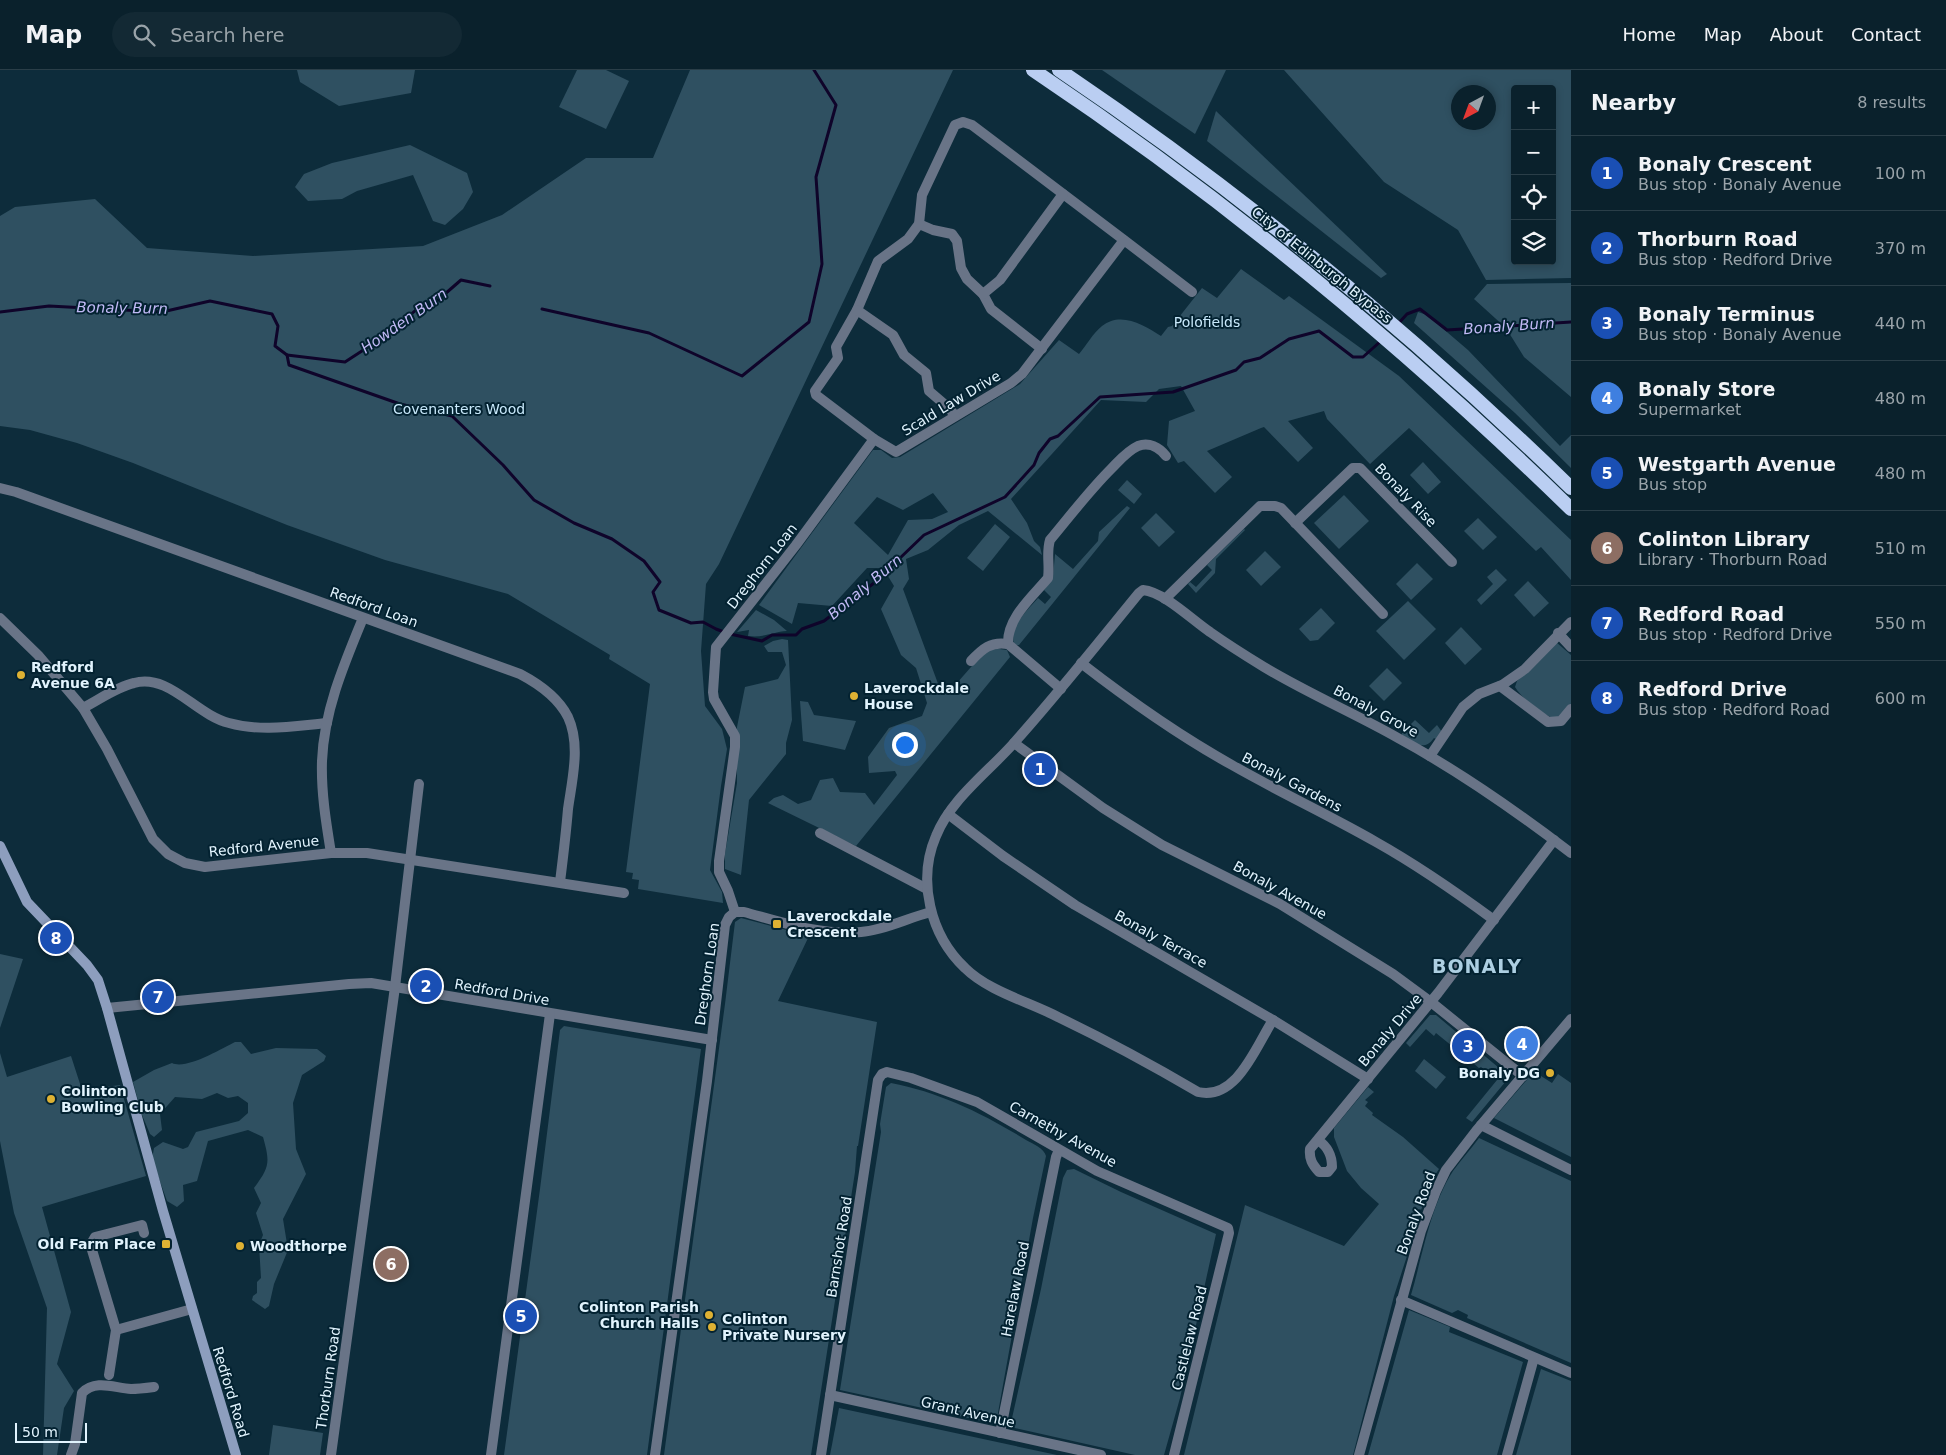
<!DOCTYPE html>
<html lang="en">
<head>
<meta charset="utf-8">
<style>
	:root { --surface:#0a212c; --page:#132934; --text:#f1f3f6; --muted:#99a3a9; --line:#2a3e48; --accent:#2563eb }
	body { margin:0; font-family:"DejaVu Sans",sans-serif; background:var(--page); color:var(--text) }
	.controls { position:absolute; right:15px; top:15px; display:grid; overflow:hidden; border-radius:5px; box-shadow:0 2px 8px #0003 }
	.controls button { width:45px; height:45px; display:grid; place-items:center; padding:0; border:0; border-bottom:1px solid var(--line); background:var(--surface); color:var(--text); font:25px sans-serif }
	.compass { position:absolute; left:1451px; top:15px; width:45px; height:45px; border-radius:50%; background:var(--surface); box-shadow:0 2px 8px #0003; rotate:221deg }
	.scale { position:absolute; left:15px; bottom:12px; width:72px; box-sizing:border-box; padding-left:5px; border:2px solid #e1f3fd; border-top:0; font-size:14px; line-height:18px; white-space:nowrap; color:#e1f3fd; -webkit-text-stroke:4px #032231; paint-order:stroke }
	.you { position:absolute; left:904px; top:674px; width:18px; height:18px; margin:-12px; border:4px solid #fff; border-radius:50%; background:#1a73e8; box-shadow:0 0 0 8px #1a73e833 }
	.badge { display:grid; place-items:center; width:32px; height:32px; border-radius:50%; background:var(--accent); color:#fff; font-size:16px; font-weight:700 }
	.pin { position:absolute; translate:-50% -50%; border:2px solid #fff; box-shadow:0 1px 5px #0006 }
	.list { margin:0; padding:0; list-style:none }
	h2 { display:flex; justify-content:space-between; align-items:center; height:65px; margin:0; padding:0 20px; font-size:21px }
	h2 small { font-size:16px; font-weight:400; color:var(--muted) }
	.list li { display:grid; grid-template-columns:32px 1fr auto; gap:15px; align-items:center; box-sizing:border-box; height:75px; padding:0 20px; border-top:1px solid var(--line) }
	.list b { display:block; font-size:19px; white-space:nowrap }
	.list p { margin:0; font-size:16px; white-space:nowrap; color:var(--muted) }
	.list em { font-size:16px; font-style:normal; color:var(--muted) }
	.icon { flex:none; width:28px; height:28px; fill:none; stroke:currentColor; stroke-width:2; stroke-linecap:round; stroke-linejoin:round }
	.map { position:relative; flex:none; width:1571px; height:1385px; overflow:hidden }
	header { display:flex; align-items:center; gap:30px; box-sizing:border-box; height:70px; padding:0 25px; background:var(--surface); border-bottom:1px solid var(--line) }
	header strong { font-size:24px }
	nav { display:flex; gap:28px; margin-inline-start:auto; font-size:18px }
	.search { width:350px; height:45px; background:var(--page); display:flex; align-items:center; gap:12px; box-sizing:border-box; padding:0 18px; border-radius:28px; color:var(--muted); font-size:19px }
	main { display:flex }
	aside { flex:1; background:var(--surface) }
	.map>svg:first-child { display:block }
	.green { fill:#2f5061; fill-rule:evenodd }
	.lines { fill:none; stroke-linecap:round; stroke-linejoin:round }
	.stream { stroke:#0f042a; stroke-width:3 }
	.minor { stroke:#697487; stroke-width:10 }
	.secondary { stroke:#8d9ebe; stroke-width:10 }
	.trunk { stroke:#bacef2; stroke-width:14 }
	.poi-dot { fill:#deb133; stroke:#032231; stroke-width:2 }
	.labels { text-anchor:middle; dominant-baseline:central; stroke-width:4; stroke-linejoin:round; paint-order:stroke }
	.street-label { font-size:14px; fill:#e1f3fd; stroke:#032231 }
	.park-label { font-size:14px; fill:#c9e9fb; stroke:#032231 }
	.poi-label { font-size:14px; font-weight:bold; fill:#e1f3fd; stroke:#032231; text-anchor:start }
	.water-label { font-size:15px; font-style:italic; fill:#c1b9f5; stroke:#032231 }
	.district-label { font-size:19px; font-weight:bold; letter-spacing:1px; fill:#adcfe2; stroke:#032231 }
</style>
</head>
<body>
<header>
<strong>Map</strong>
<div class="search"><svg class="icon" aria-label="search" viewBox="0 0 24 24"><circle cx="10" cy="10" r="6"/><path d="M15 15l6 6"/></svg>Search here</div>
<nav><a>Home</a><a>Map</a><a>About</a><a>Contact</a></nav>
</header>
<main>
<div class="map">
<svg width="1571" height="1385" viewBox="0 0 1571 1385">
	<rect width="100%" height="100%" fill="#0d2c3b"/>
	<!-- green -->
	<g class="green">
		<polygon points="297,0 415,0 411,23 339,36 300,12"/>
		<polygon points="577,0 606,0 629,11 606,59 559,37"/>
		<polygon points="690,0 953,0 719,494 706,514 701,581 705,636 722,659 727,679 721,716 710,800 722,822 723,833 638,819 639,810 632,809 633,803 626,802 650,614 609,589 610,585 508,524 385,490 287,455 133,393 77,373 30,360 0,356 0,146 15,137 95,129 147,178 253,186 423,176 502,145 586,88 653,88"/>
		<polygon points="1102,0 1226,0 1195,64"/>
		<path d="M1284 0H1571V208L1486 210 1458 160 1384 112ZM1515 19H1552V191H1515ZM1458 22H1488V52H1458Z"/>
		<polygon points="1216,41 1387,204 1381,208 1207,71"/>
		<polygon points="410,75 467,103 473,122 463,139 445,155 433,151 413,105 357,121 342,129 308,131 295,117 304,104 332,93"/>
		<path d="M1241 199 1284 230 1289 226 1399 306 1571 470V510L1541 477 1536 481 1409 358 1370 394 1327 349 1324 341 1288 351 1313 378 1298 392 1264 357 1261 358 1207 381 1232 407 1215 423 1184 391 1178 393 1167 375 1169 351 1195 341 1181 316 1159 319 1146 332 1101 330 1011 429 1027 453 1034 471 1040 477 1042 485 988 441 959 455 928 480 906 489 909 509 903 519 940 619 950 621 978 589 992 578 1007 580 1010 587 856 776 768 733 774 728 783 725 798 734 811 730 820 710 833 708 840 722 865 723 874 735 897 705 895 701 869 703 868 687 889 658 922 646 927 633 916 598 901 585 881 539 894 516 883 498H867L832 536 798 533 792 554 759 535 873 380H881L892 388 900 387 1020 314 1059 270 1079 284C1086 276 1093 263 1102 256 1121 241 1144 255 1161 266L1168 257 1172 256 1202 218 1217 228ZM933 423 948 442 932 449 908 450 888 485 854 453 877 427 903 440Z"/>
		<polygon points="1571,213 1571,327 1524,287 1506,258 1474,229 1487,214"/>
		<polygon points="1418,242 1427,245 1468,280 1560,376 1571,365 1571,398 1515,343 1414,253"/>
		<polygon points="1423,392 1441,412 1428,424 1410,405"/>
		<polygon points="1127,410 1142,424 1134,434 1118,420"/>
		<polygon points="1344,425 1369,451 1339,479 1314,453"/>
		<path d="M1127 436 1130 438 1019 575H1014C1009 556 1027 541 1038 528L1045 534 1051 527 1044 520 1053 507 1055 484 1073 499 1098 471 1099 462Z"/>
		<polygon points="1156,443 1175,462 1159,477 1141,458"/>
		<polygon points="1478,448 1497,467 1483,480 1464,461"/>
		<polygon points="995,454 1010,467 983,501 967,488"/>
		<polygon points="1244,459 1245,460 1216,489 1215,503 1196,523 1188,514 1190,512 1196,517 1212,500 1207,495"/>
		<polygon points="1265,481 1281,497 1261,516 1246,500"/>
		<polygon points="1417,493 1433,509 1411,530 1396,514"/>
		<polygon points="1496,499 1507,510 1481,535 1477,530 1493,514 1487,507"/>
		<polygon points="1528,511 1549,533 1534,547 1514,525"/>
		<polygon points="1408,531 1436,559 1404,590 1376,561"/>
		<polygon points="1321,538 1335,553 1318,570 1310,571 1299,559"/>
		<path d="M756 540 774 550 787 561C772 562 764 568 748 566L749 560 737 562Z"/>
		<polygon points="1461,557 1482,579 1465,595 1445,573"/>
		<polygon points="782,569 788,570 792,650 786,673 786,684 749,730 741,805 725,799 725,784 737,713 737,657 745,617 778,609 786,595 782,582 768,582 764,576 773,571"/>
		<path d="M1556 572 1571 585V635L1563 645 1555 649C1540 643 1524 631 1515 617L1517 611 1522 605Z"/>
		<polygon points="1387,598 1402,613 1384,631 1369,616"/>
		<polygon points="800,631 808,632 814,645 856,651 845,680 803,671"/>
		<path d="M1415 650 1429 663 1437 655 1442 662 1436 669 1434 668C1424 682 1414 673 1402 666V663Z"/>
		<polygon points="741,848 809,866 778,931 877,952 858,1076 857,1076 855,1102 811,1385 664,1385 725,934 735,852"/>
		<polygon points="0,884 23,889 0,958"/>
		<polygon points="1430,945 1436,945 1505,1003 1506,1011 1472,1052 1466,1048 1497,1010 1481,997 1479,998 1436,963 1434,966 1426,959 1410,977 1406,973"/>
		<polygon points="564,956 701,979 647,1385 504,1385 540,1119 560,960"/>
		<path d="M235 972H241L251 984 276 978 317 979 326 986 324 991 302 1005 293 1033 296 1079 306 1104 283 1149 288 1180 274 1214 269 1236 265 1239 252 1230 253 1226 257 1223V1212L261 1208 259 1175 263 1165 256 1143 261 1133 254 1118C270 1097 270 1092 263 1067L248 1060 208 1071 197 1111 183 1115 184 1131 177 1137 167 1131 152 1089 154 1078 163 1072 183 1079 188 1077 196 1062 239 1051 248 1043V1033L238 1026 228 1028 217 1023 202 1029 175 1027 160 1044 162 1060 154 1067 150 1064 142 1045 133 1012 154 1000 172 993C186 1000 221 979 235 972Z"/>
		<polygon points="0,983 7,1007 71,986 82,1020 120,1015 146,1106 42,1137 71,1242 57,1294 74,1321 64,1338 57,1385 43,1385 47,1238 14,1143 0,1071"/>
		<polygon points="1424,989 1446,1007 1436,1019 1415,1001"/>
		<polygon points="1558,1004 1571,1013 1571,1087 1494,1048 1531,1005 1541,1006 1552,1013"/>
		<path d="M891 1013C939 1022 984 1044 1026 1070 1033 1074 1044 1078 1046 1086L1033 1148 996 1354 840 1320 881 1062 880 1054 886 1017Z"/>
		<polygon points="1368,1017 1374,1022 1365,1030 1368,1032 1365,1036 1373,1043 1372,1045 1403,1067 1439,1099 1433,1108 1421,1140 1420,1139 1415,1142 1419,1149 1394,1226 1353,1385 1184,1385 1245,1135 1344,1176 1379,1134 1361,1118 1347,1101 1334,1067 1334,1058"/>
		<path d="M1479 1068 1571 1111V1293L1467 1248 1468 1245 1458 1240 1452 1243 1411 1225C1423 1184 1430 1137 1453 1101 1461 1090 1471 1079 1479 1068Z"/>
		<polygon points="1074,1099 1121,1122 1216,1164 1180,1328 1164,1385 1135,1385 1010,1357 1041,1219 1063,1108 1067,1100"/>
		<polygon points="1409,1240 1450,1257 1449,1262 1523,1292 1497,1385 1368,1385"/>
		<polygon points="1541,1299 1571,1311 1571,1385 1516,1385"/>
		<polygon points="839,1338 1057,1385 830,1385"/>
		<polygon points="273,1355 323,1363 320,1385 269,1385"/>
	</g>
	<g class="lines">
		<!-- stream -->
		<g class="stream">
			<polyline points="542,239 649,263 742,306 809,252 822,194 816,107 836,35 814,0"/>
			<polyline points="0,242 49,236 162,242 210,231 272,244 278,256 275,276 287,285 289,295 400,334 452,346 503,395 534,430 574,453 612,469 644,491 660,512 653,522 659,540 691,553 703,552 716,559 724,562"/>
			<polyline points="1397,255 1407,244 1420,239 1447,260 1571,252"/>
			<polyline points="287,285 345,292 391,262 417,239 438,230 461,210 490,216"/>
			<polyline points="730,564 762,571 772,565 796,565 802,559 824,551 874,513 924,465 1005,427 1034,395 1039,383 1050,369 1058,366 1100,327 1173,322 1236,300 1244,292 1260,288 1289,269 1319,261 1353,287 1363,287 1382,270"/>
		</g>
		<!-- minor -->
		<g class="minor">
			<polyline points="919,154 933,160 952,164 957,171 961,198 967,209 983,224 991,239 1042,279"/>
			<polyline points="1124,170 972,55 963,52 955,55 922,125 919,154 908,169 878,191 857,240 836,277 838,288 815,321 816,325 874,369 896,382 1011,313 1022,304 1124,170 1192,222"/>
			<polyline points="983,224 1000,210 1063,124"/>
			<polyline points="857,240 893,265 904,285 926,303 929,321 950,339 955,346"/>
			<path d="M0 418 16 422 520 604C539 614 558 627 568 647 581 675 572 710 568 739 566 763 563 788 560 812"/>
			<polyline points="1295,453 1353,398 1360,398 1452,492"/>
			<polyline points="1165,529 1260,436 1275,436 1281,438 1383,544"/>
			<polyline points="0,548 38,585 83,638 107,679 153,769 168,784 185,793 205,797 331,783 367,783 624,823"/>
			<polyline points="1558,563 1571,577"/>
			<path d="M971 591C982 579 991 571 1008 574"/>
			<path d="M1081 593C1130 631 1178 665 1232 695 1279 722 1329 745 1376 772 1417 795 1456 822 1494 850"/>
			<polyline points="1500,616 1548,652 1561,651 1571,639"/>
			<path d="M1061 619 1008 574C1007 548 1032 527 1048 508 1050 495 1046 483 1050 470 1070 446 1089 421 1111 399 1120 390 1127 381 1138 376 1149 372 1159 377 1166 386"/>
			<path d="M83 638C99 630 116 617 134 613 169 603 196 645 229 653 261 662 294 656 327 653"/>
			<polyline points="1014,673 1103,738 1162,775 1280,834 1393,904 1431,932 1523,1006"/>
			<polyline points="1430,686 1463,637 1479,624 1502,615 1525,599 1571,552"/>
			<polyline points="948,744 1003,786 1075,835 1273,950 1368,1009"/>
			<polyline points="820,763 927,819"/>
			<path d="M331 783C326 752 321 722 322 691 324 641 344 594 363 548"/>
			<polyline points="735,842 728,821 719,802 719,791 735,677 735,666 714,629 713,622 716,577 796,475 874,369"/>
			<path d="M735 842H744C781 852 821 866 861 862 885 860 907 848 931 842"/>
			<polyline points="107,938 349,914 371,913 712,970"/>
			<path d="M1273 950C1256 976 1237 1031 1198 1022 1152 995 1106 970 1058 947 1029 932 988 921 965 898 930 865 917 810 936 766 951 729 987 703 1013 674 1057 625 1098 573 1139 523L1143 520C1164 522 1192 550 1210 562 1227 574 1246 586 1264 597 1307 623 1354 643 1398 668 1459 701 1516 741 1571 783"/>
			<polyline points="1481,1055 1571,1100"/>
			<path d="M1318 1070C1328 1077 1332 1085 1332 1097L1328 1102H1319C1312 1094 1309 1089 1310 1079L1438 923 1554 770"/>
			<polyline points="1401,1230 1571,1303"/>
			<polyline points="116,1260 192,1239"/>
			<polyline points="109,1305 116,1260 92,1180 91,1174 95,1167 142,1155 144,1163"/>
			<polyline points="830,1325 1101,1385"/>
			<polyline points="1000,1363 1056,1087 1059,1080"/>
			<path d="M71 1385 75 1374 82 1323C96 1309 114 1318 131 1319 138 1319 146 1318 154 1317"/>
			<polyline points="331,1385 395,917 419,714"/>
			<polyline points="491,1385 550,944"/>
			<polyline points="655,1385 707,1011 725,855 729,847 735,842"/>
			<polyline points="821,1385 878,1010 882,1004 887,1002 911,1008 977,1032 1097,1101 1228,1158 1229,1163 1174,1385"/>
			<polyline points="1359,1385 1421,1161 1436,1121 1446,1100 1476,1061 1571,949"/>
			<polyline points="1507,1385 1534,1288"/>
		</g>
		<!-- secondary -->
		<polyline class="secondary" points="0,776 27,832 87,895 98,910 107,938 163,1141 236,1385"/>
		<!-- trunk -->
		<g class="trunk">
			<path d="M1033 0C1226 129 1405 277 1571 439"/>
			<path d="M1059 0C1242 123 1413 264 1571 418"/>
		</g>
	</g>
	<!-- markers -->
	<g class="poi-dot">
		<circle cx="21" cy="605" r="5"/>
		<circle cx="854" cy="626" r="5"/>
		<rect x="772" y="849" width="10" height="10" rx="2.5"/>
		<circle cx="1550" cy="1003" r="5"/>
		<circle cx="51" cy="1029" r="5"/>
		<rect x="161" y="1169" width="10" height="10" rx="2.5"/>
		<circle cx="240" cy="1176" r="5"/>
		<circle cx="709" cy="1245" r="5"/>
		<circle cx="712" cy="1257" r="5"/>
	</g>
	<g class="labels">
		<!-- street labels -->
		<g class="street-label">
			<text transform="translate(1322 195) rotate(39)">City of Edinburgh Bypass</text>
			<text transform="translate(951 333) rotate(-31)">Scald Law Drive</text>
			<text transform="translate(1406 425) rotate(46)">Bonaly Rise</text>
			<text transform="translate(762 496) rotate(-52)">Dreghorn Loan</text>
			<text transform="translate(374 537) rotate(20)">Redford Loan</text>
			<text transform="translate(1376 641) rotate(28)">Bonaly Grove</text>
			<text transform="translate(1292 712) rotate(28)">Bonaly Gardens</text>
			<text transform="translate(264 776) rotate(-6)">Redford Avenue</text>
			<text transform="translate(1280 820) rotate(29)">Bonaly Avenue</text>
			<text transform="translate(1161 869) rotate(29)">Bonaly Terrace</text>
			<text transform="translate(707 904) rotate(-82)">Dreghorn Loan</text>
			<text transform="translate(502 922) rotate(10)">Redford Drive</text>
			<text transform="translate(1390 960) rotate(-50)">Bonaly Drive</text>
			<text transform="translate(1063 1064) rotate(29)">Carnethy Avenue</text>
			<text transform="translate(1416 1143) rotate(-70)">Bonaly Road</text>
			<text transform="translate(839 1177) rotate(-81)">Barnshot Road</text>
			<text transform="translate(1015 1219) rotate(-79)">Harelaw Road</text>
			<text transform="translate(1189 1268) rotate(-76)">Castlelaw Road</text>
			<text transform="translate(328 1308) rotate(-82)">Thorburn Road</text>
			<text transform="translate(231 1322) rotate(73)">Redford Road</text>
			<text transform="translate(968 1342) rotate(13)">Grant Avenue</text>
		</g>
		<!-- park labels -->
		<g class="park-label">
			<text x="1207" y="252">Polofields</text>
			<text x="459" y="339">Covenanters Wood</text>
		</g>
		<!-- poi labels -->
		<g class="poi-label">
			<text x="31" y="597">Redford<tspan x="31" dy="16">Avenue 6A</tspan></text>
			<text x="864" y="618">Laverockdale<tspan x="864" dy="16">House</tspan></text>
			<text x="787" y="846">Laverockdale<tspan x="787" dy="16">Crescent</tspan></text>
			<text x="1540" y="1003" text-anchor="end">Bonaly DG</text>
			<text x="61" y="1021">Colinton<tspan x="61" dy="16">Bowling Club</tspan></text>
			<text x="156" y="1174" text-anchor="end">Old Farm Place</text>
			<text x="250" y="1176">Woodthorpe</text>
			<text x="699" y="1237" text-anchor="end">Colinton Parish<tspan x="699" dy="16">Church Halls</tspan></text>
			<text x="722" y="1249">Colinton<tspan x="722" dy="16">Private Nursery</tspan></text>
		</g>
		<!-- water labels -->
		<g class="water-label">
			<text transform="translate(122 238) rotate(1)">Bonaly Burn</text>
			<text transform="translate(404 251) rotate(-35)">Howden Burn</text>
			<text transform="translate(1509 256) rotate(-4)">Bonaly Burn</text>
			<text transform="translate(865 517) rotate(-40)">Bonaly Burn</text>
		</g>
		<!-- district labels -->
		<g class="district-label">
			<text x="1477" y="896">BONALY</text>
		</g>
	</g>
</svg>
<div class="controls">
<button>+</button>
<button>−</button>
<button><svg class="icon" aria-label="locate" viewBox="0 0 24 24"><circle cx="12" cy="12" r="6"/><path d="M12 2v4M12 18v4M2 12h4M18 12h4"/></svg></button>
<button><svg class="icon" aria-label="layers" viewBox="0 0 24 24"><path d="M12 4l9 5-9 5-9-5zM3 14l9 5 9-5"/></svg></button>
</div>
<svg class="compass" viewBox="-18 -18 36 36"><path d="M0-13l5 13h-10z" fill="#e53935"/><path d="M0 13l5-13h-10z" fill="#99a3a9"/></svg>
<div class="scale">50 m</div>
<div class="you"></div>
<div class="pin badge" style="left:1040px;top:699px;background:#1a4fb4">1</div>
<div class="pin badge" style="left:426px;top:916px;background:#1a4fb4">2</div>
<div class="pin badge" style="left:1468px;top:976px;background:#1a4fb4">3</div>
<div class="pin badge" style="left:1522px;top:974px;background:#3f7fe0">4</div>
<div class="pin badge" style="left:521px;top:1246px;background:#1a4fb4">5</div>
<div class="pin badge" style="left:391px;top:1194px;background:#8d6e63">6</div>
<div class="pin badge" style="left:158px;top:927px;background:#1a4fb4">7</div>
<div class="pin badge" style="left:56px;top:868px;background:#1a4fb4">8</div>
</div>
<aside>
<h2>Nearby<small>8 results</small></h2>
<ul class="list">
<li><span class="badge" style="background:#1a4fb4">1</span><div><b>Bonaly Crescent</b><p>Bus stop · Bonaly Avenue</p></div><em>100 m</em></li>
<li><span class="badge" style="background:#1a4fb4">2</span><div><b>Thorburn Road</b><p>Bus stop · Redford Drive</p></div><em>370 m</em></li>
<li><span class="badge" style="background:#1a4fb4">3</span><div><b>Bonaly Terminus</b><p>Bus stop · Bonaly Avenue</p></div><em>440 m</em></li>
<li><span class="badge" style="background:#3f7fe0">4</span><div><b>Bonaly Store</b><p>Supermarket</p></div><em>480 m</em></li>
<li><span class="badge" style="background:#1a4fb4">5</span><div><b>Westgarth Avenue</b><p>Bus stop</p></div><em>480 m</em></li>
<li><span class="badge" style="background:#8d6e63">6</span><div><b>Colinton Library</b><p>Library · Thorburn Road</p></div><em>510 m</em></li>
<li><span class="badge" style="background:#1a4fb4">7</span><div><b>Redford Road</b><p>Bus stop · Redford Drive</p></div><em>550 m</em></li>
<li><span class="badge" style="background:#1a4fb4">8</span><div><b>Redford Drive</b><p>Bus stop · Redford Road</p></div><em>600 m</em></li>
</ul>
</aside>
</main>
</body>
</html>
